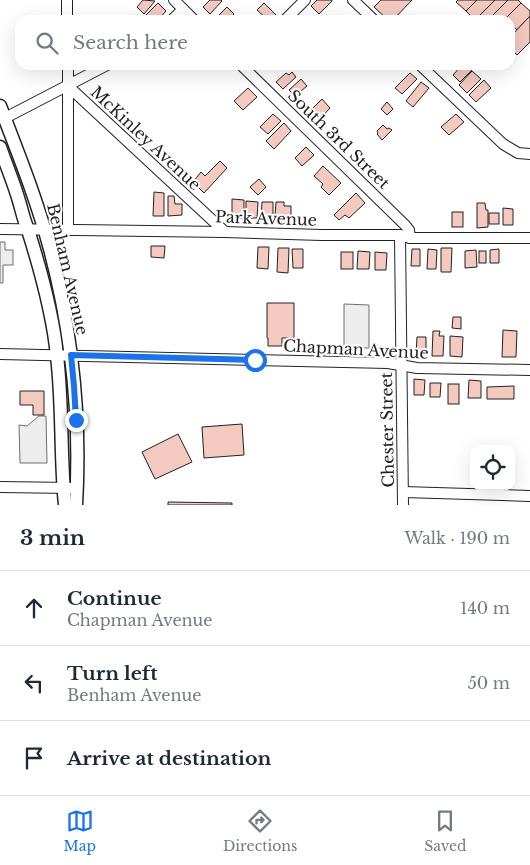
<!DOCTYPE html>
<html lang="en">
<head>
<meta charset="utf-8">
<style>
	:root { --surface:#fff; --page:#f6f6f7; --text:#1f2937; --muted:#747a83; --line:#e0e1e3; --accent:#1a73e8 }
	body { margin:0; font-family:"Libre Baskerville",serif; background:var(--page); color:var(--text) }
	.controls { position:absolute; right:15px; bottom:15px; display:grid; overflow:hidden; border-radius:10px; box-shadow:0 5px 20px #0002 }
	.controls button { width:45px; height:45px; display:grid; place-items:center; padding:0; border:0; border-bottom:1px solid var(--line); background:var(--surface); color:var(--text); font:25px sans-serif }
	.stop { position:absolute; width:15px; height:15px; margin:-11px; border:4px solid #1a73e8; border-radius:50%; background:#fff }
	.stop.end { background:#1a73e8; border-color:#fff; box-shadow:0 1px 5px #0008 }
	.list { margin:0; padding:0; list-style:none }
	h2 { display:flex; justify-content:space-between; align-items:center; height:65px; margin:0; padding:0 20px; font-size:21px }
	h2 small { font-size:16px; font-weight:400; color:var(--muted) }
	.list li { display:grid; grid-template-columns:32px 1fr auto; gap:15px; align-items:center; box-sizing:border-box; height:75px; padding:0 20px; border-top:1px solid var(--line) }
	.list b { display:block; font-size:19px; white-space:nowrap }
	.list p { margin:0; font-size:16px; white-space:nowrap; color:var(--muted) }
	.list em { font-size:16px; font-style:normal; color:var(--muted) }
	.icon { flex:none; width:28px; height:28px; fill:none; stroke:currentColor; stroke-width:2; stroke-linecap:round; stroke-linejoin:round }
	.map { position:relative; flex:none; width:530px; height:505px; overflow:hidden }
	.search { position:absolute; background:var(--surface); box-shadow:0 5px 20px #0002; left:15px; right:15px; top:15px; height:55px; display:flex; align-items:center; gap:12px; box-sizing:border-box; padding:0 18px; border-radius:15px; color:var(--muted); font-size:19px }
	.sheet { height:290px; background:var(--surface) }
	nav { display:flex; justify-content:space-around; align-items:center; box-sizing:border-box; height:70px; border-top:1px solid var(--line); background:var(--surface); font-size:14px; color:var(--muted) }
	nav a { display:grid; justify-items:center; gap:2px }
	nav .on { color:var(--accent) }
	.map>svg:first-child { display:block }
	.parking { fill:#ededed; stroke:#6f6f6f }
	.building { fill:#f3c9c0; stroke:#222 }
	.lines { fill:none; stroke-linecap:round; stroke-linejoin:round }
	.minor-casing { stroke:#222; stroke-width:12 }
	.major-casing { stroke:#222; stroke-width:15 }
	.minor { stroke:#fff; stroke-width:10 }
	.major { stroke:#fff; stroke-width:12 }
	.route { stroke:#1a73e8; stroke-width:6 }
	.labels { text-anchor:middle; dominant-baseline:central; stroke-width:4; stroke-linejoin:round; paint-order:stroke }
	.street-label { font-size:16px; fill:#222; stroke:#fff }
</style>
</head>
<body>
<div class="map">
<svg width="530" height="505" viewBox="0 0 530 505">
	<rect width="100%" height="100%" fill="#fff"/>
	<!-- parking -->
	<g class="parking">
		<polygon points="0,242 5,242 5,250 13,250 13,265 3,265 3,283 0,283"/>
		<polygon points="344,304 369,305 369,348 344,348"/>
		<polygon points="39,416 46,416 47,463 20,463 19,425 27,426"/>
	</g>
	<!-- building -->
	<g class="building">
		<polygon points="143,0 155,1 144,14 137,7"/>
		<polygon points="210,0 221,0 222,1 210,14 203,7"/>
		<polygon points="317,0 332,0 332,1 319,14 311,6"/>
		<polygon points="381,0 412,0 393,20 388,20 374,7"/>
		<polygon points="458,0 477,0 466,11 456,2"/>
		<polygon points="477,0 495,0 475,20 466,11"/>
		<polygon points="495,0 508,0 488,20 483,20 479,16"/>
		<polygon points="508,0 518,0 521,3 506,18 503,16 499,20 488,20"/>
		<polygon points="158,3 166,11 158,20 156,18 154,20 151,20 146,15"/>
		<polygon points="264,3 276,15 271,20 268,20 257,10"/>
		<polygon points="521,3 530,11 530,16 517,30 510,23 510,20 507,20 506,18"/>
		<polygon points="227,7 234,14 228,20 214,20"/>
		<polygon points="530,16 530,42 517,55 510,48 510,37"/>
		<polygon points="462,65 467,65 472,70 460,82 453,75"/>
		<polygon points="472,71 481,79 467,93 459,85"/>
		<polygon points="292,72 296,77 283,89 276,82 286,73 289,75"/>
		<polygon points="410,73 417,79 402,94 395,88"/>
		<polygon points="301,79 307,86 295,96 289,90"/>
		<polygon points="484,80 491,88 476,102 469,95"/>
		<polygon points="421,82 429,88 413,107 406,101"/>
		<polygon points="248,88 257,97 243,110 234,101"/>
		<polygon points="322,99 330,108 319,120 310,111"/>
		<polygon points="387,102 393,109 387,115 381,109"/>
		<polygon points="273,114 281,121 268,134 260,127"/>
		<polygon points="456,114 464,122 449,135 441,127"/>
		<polygon points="284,123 291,131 274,149 266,141"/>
		<polygon points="383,125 387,129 389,128 392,130 382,140 377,134 378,133 377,131"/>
		<polygon points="306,147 314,155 302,166 295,158"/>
		<polygon points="220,161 227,168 204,193 193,182 201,172 205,176"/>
		<polygon points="323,166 341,183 329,195 321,187 323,184 314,176"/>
		<polygon points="259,179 266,187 258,195 250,187"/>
		<polygon points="154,192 164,193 164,216 153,216"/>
		<polygon points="356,193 365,203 349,218 345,215 339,220 334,215"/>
		<polygon points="168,196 174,196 175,204 182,204 182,215 168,216"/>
		<polygon points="232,199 244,200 244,218 232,218"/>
		<polygon points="246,201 258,202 257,218 246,218"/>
		<polygon points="262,202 273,202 273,219 261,218"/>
		<polygon points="276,202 284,202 284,206 291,206 291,219 281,219 281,216 275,216"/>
		<polygon points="477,203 485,203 486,210 488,210 488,227 477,228"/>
		<polygon points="503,208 513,209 513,225 503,225"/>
		<rect x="452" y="212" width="11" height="15"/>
		<rect x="489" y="213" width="10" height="11"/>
		<polygon points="151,246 165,246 164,258 151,257"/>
		<polygon points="258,247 269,247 268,269 257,268"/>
		<polygon points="278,248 289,248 288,273 277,272"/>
		<polygon points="441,248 452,248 451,272 441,272"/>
		<polygon points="292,249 303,249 303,268 293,268"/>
		<polygon points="412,249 420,249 420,266 411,266"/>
		<polygon points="428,249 437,250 436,269 427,269"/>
		<polygon points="499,249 499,263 490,263 490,250"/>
		<polygon points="476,250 477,267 465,268 465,251"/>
		<polygon points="358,251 370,252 369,269 357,269"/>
		<rect x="479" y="251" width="7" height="12"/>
		<rect x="341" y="252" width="12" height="17"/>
		<polygon points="375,252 387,253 386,270 375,270"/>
		<polygon points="267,303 294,303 294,338 282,338 282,346 268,346 268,338 267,338"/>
		<polygon points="453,317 461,317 461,329 452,328"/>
		<polygon points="503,330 517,331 516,357 502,357"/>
		<polygon points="433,331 440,331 439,336 444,336 443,356 432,356"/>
		<polygon points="450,336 463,337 462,357 450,356"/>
		<polygon points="417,337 426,337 426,355 416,354"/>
		<polygon points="414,379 425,380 424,395 414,395"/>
		<polygon points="469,380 481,381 481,398 468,398"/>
		<polygon points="430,383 441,383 440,397 430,397"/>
		<rect x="448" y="384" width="11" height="20"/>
		<polygon points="514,386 514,399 487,399 487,387"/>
		<polygon points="20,391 44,391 44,415 33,415 33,405 20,405"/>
		<polygon points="242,424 244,455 204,458 202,427"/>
		<polygon points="178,434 192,462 155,479 142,452"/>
		<polygon points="168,502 232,503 232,505 168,505"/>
	</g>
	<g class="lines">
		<defs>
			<g id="minor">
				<polyline points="67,0 67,20"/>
				<polyline points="174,0 194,20"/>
				<polyline points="353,0 374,20"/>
				<polyline points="172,20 183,9"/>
				<polyline points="285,20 305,0"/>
				<polyline points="68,65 68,230"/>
				<polyline points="241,65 405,225 409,230 410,238"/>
				<polyline points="420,65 503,144 518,153 530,154"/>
				<polyline points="68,86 225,232"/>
				<polyline points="5,118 107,65"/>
				<polyline points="0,229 225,232 322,235 400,235 410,238 530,238"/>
				<polyline points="400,235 403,505"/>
				<polyline points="0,354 388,363 417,368 530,370"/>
				<polyline points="0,487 71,488"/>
				<polyline points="403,492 530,496"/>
			</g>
			<g id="major">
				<path d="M0 106C18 153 37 200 50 249 72 332 81 419 76 505"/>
				<path d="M0 147C6 165 14 183 19 201 22 211 24 221 28 230 41 271 53 314 57 356 63 406 60 456 65 505"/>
			</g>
		</defs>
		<!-- minor casing -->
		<use href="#minor" class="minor-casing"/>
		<!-- major casing -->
		<use href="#major" class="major-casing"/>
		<!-- minor -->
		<use href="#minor" class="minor"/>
		<!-- major -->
		<use href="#major" class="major"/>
	</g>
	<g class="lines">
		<!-- route -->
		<polyline class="route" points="76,420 74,386 71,355 255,360"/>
	</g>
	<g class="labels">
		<!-- street labels -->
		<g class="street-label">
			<text transform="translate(146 138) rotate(43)">McKinley Avenue</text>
			<text transform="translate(339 139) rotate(44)">South 3rd Street</text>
			<text transform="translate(266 218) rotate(2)">Park Avenue</text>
			<text transform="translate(68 269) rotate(77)">Benham Avenue</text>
			<text transform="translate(356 349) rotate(3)">Chapman Avenue</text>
			<text transform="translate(387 430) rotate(-91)">Chester Street</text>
		</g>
	</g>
</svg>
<div class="controls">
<button><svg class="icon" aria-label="locate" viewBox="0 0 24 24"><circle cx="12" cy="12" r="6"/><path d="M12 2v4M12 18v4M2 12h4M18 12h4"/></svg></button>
</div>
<div class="stop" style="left:255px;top:360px"></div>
<div class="stop end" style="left:76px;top:420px"></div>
<div class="search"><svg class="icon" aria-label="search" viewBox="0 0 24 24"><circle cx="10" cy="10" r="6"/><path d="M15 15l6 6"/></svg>Search here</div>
</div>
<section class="sheet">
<h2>3 min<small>Walk · 190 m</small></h2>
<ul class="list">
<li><svg class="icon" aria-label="ahead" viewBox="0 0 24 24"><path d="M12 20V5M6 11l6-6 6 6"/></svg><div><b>Continue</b><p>Chapman Avenue</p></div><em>140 m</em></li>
<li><svg class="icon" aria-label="left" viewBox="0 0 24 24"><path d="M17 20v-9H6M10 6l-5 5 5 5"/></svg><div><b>Turn left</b><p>Benham Avenue</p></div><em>50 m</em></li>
<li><svg class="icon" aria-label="arrive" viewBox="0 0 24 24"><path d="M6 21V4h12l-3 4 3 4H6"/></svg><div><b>Arrive at destination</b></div></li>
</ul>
</section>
<nav>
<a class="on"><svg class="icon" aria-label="map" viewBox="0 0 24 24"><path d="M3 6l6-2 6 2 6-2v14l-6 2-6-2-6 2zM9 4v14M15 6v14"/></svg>Map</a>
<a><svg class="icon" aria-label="directions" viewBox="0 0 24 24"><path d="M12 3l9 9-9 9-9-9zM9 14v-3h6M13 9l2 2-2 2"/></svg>Directions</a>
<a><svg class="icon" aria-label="saved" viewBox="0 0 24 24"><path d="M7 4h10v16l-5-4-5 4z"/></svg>Saved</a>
</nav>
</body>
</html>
